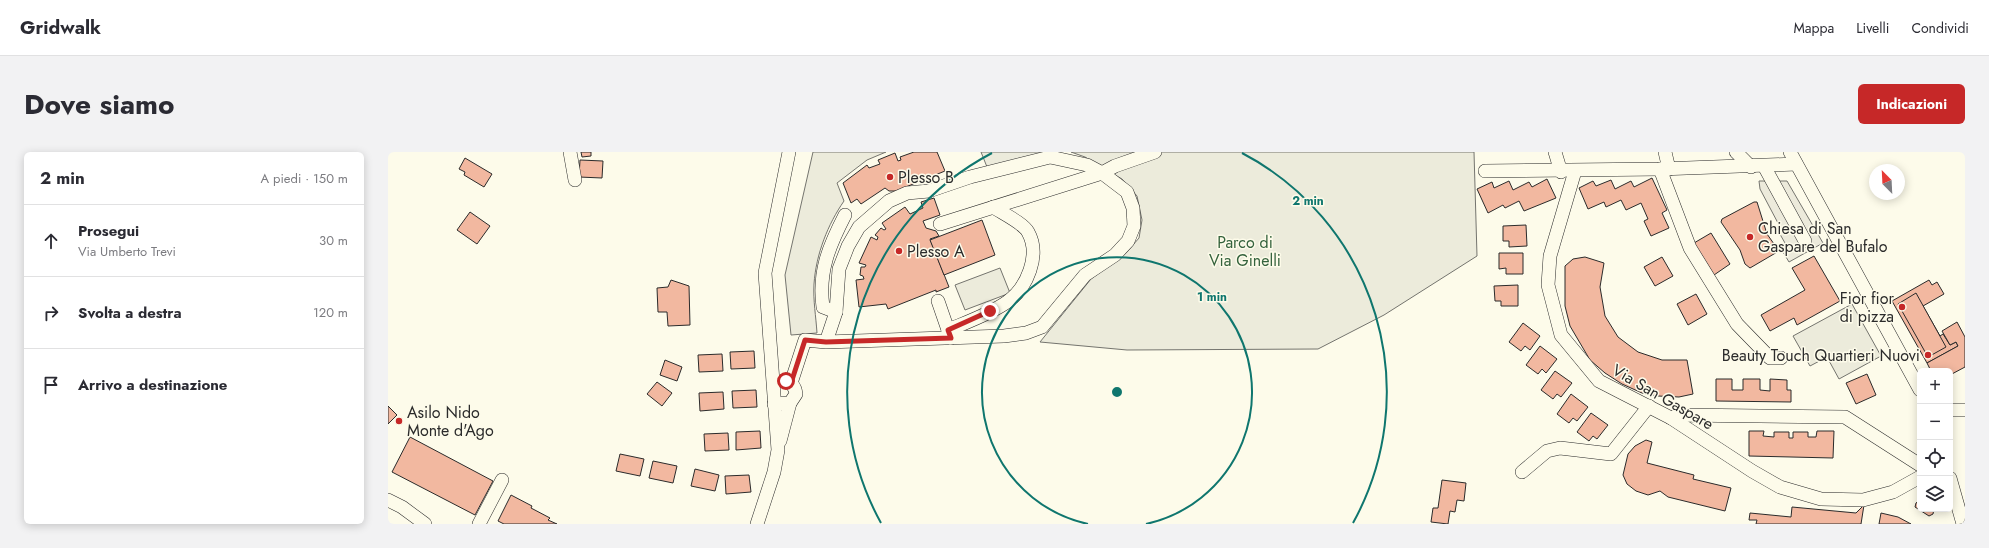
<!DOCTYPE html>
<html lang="it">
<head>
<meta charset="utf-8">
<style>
	:root { --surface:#fff; --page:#f2f2f3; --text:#2b2b33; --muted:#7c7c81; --line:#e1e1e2; --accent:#c62828 }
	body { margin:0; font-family:Jost,sans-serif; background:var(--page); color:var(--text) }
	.controls { position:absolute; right:12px; bottom:12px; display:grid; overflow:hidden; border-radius:6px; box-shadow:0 2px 10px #0003 }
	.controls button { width:36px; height:36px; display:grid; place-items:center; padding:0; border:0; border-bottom:1px solid var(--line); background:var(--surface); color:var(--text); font:20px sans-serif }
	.compass { position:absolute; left:1481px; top:12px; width:36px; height:36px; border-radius:50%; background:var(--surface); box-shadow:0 2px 10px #0003; rotate:336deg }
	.stop { position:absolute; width:12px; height:12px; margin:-9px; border:3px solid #c62828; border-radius:50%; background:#fff }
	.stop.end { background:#c62828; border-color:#fff; box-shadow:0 1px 4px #0008 }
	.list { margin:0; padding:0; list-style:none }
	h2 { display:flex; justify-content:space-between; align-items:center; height:52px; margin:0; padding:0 16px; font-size:17px }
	h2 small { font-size:13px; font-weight:400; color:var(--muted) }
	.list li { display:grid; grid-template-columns:26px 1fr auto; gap:12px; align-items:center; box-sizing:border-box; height:72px; padding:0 16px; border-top:1px solid var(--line) }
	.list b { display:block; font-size:15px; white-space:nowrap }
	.list p { margin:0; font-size:13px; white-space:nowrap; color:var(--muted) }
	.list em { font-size:13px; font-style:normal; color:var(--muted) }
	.icon { flex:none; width:22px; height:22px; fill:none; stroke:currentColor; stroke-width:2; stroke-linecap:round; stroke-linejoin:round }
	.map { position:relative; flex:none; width:1577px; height:372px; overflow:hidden; border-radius:6px }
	header { display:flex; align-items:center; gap:24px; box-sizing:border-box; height:56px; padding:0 20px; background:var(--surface); border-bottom:1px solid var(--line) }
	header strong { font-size:19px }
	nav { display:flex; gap:22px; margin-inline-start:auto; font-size:14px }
	.intro { display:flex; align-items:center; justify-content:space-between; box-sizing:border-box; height:96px; padding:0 24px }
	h1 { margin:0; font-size:28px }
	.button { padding:10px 18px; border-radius:6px; background:var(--accent); color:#fff; font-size:14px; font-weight:700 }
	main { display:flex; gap:24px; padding:0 24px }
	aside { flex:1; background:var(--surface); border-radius:6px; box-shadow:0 2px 10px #0003 }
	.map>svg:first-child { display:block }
	.green { fill:#ecebdb; stroke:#74746e }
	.parking { fill:#eceadb; stroke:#74746e }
	.building { fill:#f2b8a0; stroke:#2b2b2b }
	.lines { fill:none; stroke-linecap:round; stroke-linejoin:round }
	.minor-casing { stroke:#2b2b2b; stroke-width:14 }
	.minor { stroke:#fdfbea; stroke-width:13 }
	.route { stroke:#c62828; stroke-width:5 }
	.ring { fill:none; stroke:#0f766e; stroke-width:2 }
	.poi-dot { fill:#c62828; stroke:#fdfbea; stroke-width:1.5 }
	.labels { text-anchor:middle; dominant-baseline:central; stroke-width:3; stroke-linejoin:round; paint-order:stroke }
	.poi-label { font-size:16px; fill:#2b2b2b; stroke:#fdfbea; text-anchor:start }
	.park-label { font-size:16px; fill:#34623c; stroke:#fdfbea }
	.street-label { font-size:16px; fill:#2b2b2b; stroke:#fdfbea }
	.centre { fill:#0f766e; stroke:#fdfbea; stroke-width:2 }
	.ring-label { font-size:12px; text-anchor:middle; font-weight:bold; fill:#0f766e; stroke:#fdfbea; stroke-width:3; stroke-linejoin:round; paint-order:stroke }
</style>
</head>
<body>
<header>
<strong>Gridwalk</strong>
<nav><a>Mappa</a><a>Livelli</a><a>Condividi</a></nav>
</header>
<div class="intro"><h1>Dove siamo</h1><a class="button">Indicazioni</a></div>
<main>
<aside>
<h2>2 min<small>A piedi · 150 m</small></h2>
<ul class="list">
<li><svg class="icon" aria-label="ahead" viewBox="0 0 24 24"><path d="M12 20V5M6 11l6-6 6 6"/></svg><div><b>Prosegui</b><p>Via Umberto Trevi</p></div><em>30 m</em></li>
<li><svg class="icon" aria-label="right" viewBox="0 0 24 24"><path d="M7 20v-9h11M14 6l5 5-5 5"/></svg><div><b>Svolta a destra</b></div><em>120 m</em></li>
<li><svg class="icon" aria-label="arrive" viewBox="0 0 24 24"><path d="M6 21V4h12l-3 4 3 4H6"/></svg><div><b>Arrivo a destinazione</b></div></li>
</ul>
</aside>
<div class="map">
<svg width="1577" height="372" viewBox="0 0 1577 372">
	<rect width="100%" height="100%" fill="#fdfbea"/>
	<!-- green -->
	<g class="green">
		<path d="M425 0H498L479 8 449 31 456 49C440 72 428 102 426 132 425 148 428 165 429 181L403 183 397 123Z"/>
		<polygon points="593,0 658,0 599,15"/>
		<polygon points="683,0 1086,0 1089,104 996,163 930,197 739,198 652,190 703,127 738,101 751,86 754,68 749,44 734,27 697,5"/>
		<polygon points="612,116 622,141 577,158 567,133"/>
		<polygon points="1464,152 1493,204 1451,227 1439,205 1422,214 1405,184"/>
	</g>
	<!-- parking -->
	<polygon class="parking" points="1371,29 1399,29 1435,91 1401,110 1395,100 1397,91 1389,77 1391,73 1372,37"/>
	<!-- building -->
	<g class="building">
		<polygon points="193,0 203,0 203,4 194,5"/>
		<polygon points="526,0 549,0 557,19 508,39 501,39 497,36 473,52 469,47 463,51 455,31 479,13 481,16 492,12 490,8 507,1 510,9 513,8 512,5"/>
		<polygon points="77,6 104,22 96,35 76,23 77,20 71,17"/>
		<polygon points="192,8 215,9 214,26 191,25"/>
		<polygon points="1264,26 1279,58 1274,61 1281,76 1263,84 1256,69 1260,67 1253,51 1238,58 1233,48 1218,55 1216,50 1200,57 1191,36 1205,29 1208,34 1223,28 1227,37 1243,29 1246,35"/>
		<polygon points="1159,27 1168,46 1136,59 1131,49 1117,56 1115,53 1100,61 1089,37 1104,30 1106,36 1121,29 1125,38 1141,30 1144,35"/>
		<polygon points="546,46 552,63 535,69 538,76 548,79 551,84 542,87 561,135 548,140 548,138 500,157 498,152 471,155 468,128 476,127 475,124 472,123 473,115 477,115 478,113 471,111 483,85 489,88 490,85 487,83 493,76 496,78 498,77 494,71 517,55 522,62 535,56 533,50"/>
		<polygon points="1366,50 1369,50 1379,82 1391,99 1362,116 1357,112 1352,98 1333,70 1334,67"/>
		<polygon points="82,60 102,74 89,92 69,78"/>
		<polygon points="594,68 607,103 556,123 542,88"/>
		<polygon points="1138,73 1139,94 1121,95 1121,89 1115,89 1115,74"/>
		<polygon points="1323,81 1342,112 1326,123 1306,91"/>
		<polygon points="1111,101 1135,101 1135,122 1118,122 1118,116 1111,117"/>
		<polygon points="1426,104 1452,149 1409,173 1406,166 1382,179 1373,163 1417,138 1404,116"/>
		<polygon points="1197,105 1216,111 1212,135 1217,164 1230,185 1250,200 1274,208 1299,208 1305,242 1291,245 1270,244 1254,241 1234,232 1217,221 1202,208 1182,174 1177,154 1177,114 1185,107"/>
		<polygon points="1274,105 1285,124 1267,134 1256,115"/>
		<polygon points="283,128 301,134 302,173 280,174 279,160 270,160 269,136 280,135"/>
		<polygon points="1541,128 1544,133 1549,130 1556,142 1535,154 1552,184 1555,182 1562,193 1568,190 1570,194 1539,211 1504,149"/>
		<polygon points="1130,133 1130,154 1113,154 1113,149 1107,149 1106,134"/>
		<polygon points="1528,141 1558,195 1540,205 1510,152"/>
		<polygon points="1308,142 1319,162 1300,173 1289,152"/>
		<polygon points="1569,170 1577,185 1577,215 1562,223 1562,219 1543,219 1539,211 1570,194 1568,190 1562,193 1554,179"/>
		<polygon points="1135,171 1152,184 1142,198 1137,194 1133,199 1121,190"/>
		<polygon points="1152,194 1169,207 1158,221 1154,217 1150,222 1138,213"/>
		<polygon points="366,199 367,216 343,217 342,200"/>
		<polygon points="334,202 335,219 311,220 310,203"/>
		<polygon points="277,208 294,215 289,229 272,223"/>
		<polygon points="1167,219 1184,231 1173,245 1169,242 1165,247 1153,238"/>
		<polygon points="1479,222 1488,243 1468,252 1458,231"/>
		<polygon points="1328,227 1344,227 1344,238 1355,238 1355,227 1372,227 1372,238 1382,239 1382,227 1399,228 1399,238 1403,238 1403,250 1328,249"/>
		<polygon points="269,230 284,241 274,254 259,242"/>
		<polygon points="368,238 369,255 345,256 344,239"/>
		<polygon points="335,240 336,257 312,259 311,241"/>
		<polygon points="1183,242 1200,255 1189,269 1185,266 1181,271 1169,262"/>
		<polygon points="0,254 9,263 0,272"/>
		<polygon points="1203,261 1220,273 1209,287 1205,284 1201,289 1189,280"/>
		<polygon points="372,279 373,296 348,298 348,280"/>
		<polygon points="1361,279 1376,279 1375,284 1386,285 1386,280 1401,280 1401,286 1405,286 1405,280 1420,280 1420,285 1428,285 1429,279 1446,279 1445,306 1361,304"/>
		<polygon points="340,281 341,298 317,299 316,282"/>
		<polygon points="22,285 105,329 87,363 4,320"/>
		<polygon points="1258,288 1264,290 1259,311 1306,323 1305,327 1343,336 1337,359 1280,345 1272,339 1260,343 1248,339 1239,332 1235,323 1240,302 1247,294"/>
		<polygon points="232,302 256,307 252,324 228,319"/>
		<polygon points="265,309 289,314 285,331 261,326"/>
		<polygon points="307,317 331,323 327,339 303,334"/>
		<polygon points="361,323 363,340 338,342 337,324"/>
		<polygon points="1054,328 1078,331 1076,349 1069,348 1067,360 1062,359 1060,372 1043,370 1045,356 1050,356"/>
		<polygon points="123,343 144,354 143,356 162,366 160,368 169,372 116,372 110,369"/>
		<polygon points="1532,348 1532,357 1546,357 1545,362 1541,364 1527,355 1528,351"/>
		<polygon points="1476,353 1473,372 1368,372 1369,368 1361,368 1362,361 1403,365 1404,355 1468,361"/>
		<polygon points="1493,361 1510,365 1523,372 1491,372"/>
	</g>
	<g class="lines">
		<defs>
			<g id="minor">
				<polyline points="182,0 187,28"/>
				<polyline points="1167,0 1173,20"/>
				<polyline points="1277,0 1281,17"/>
				<polyline points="1348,0 1363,15"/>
				<polyline points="1402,0 1532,238"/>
				<polyline points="1376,14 1417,89"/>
				<polyline points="1272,17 1302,96 1349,172 1382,206 1393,206"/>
				<polyline points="1097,19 1272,17 1408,12"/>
				<polyline points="1187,19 1162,104 1160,133 1173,183 1211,229 1283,266 1364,319 1392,335 1433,347 1475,348 1505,340 1532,325"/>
				<polyline points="552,72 714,21 727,14 767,0"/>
				<polyline points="550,149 560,178"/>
				<path d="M448 160 435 155C430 120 441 94 457 63"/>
				<path d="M563 186 560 178C579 170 602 162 619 150 639 136 653 103 640 80 635 71 614 61 605 55"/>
				<polyline points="403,231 417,188 438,190 616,184 638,181 654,175 697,123 727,103 740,89 746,74 745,56 739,40 714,21 699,13 662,5 582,25 541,39 519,41 501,49 471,75 460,94 451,117 448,160 438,190"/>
				<path d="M386 252 402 251 408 242C407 234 403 229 395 229"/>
				<polyline points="1562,258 1577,258"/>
				<polyline points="1283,266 1292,263 1457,265 1532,313"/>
				<polyline points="392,289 402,251"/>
				<polyline points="1134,320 1159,299 1172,296 1223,302 1261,254"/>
				<polyline points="1562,326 1575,372"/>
				<polyline points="0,348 14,355 37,372"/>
				<polyline points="91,372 114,328"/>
				<polyline points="369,372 386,320 390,298 377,121 401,0"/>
			</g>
		</defs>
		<!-- minor casing -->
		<use href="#minor" class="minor-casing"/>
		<!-- minor -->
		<use href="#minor" class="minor"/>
	</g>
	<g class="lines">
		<!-- route -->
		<polyline class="route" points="398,229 403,231 417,188 438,190 563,186 560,178 602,159"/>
	</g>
	<!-- distance rings -->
	<g class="ring">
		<path d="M700 372A135 135 0 1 1 758 372"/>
		<path d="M493 371A270 270 0 0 1 604 1M854 1A270 270 0 0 1 965 371"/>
	</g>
	<!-- markers -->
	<g class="poi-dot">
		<circle cx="502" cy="25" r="4"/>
		<circle cx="1362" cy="85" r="4"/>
		<circle cx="511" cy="99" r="4"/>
		<circle cx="1514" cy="155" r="4"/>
		<circle cx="1540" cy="203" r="4"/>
		<circle cx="11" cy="269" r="4"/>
	</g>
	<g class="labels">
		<!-- poi labels -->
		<g class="poi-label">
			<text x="510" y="25">Plesso B</text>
			<text x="1370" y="76">Chiesa di San<tspan x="1370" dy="18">Gaspare del Bufalo</tspan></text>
			<text x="519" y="99">Plesso A</text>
			<text x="1506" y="146" text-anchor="end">Fior fior<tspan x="1506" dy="18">di pizza</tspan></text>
			<text x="1532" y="203" text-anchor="end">Beauty Touch Quartieri Nuovi</text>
			<text x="19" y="260">Asilo Nido<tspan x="19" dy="18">Monte d'Ago</tspan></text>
		</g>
		<!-- park labels -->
		<g class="park-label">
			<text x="857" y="90">Parco di<tspan x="857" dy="18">Via Ginelli</tspan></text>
		</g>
		<!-- street labels -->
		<g class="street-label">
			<text transform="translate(1275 245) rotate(30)">Via San Gaspare</text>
		</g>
	</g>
	<circle cx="729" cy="240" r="6" class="centre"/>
	<g class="ring-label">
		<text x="920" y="53">2 min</text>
		<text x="824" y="149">1 min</text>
	</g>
</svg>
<div class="controls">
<button>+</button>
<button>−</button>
<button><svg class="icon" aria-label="locate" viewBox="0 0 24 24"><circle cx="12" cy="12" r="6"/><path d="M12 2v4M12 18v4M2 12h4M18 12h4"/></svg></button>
<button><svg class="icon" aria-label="layers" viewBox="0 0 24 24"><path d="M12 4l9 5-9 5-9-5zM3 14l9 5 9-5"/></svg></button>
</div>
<svg class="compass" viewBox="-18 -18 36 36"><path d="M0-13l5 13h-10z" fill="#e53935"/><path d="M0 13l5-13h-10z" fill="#7c7c81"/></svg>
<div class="stop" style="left:398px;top:229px"></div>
<div class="stop end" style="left:602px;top:159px"></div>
</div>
</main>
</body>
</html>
